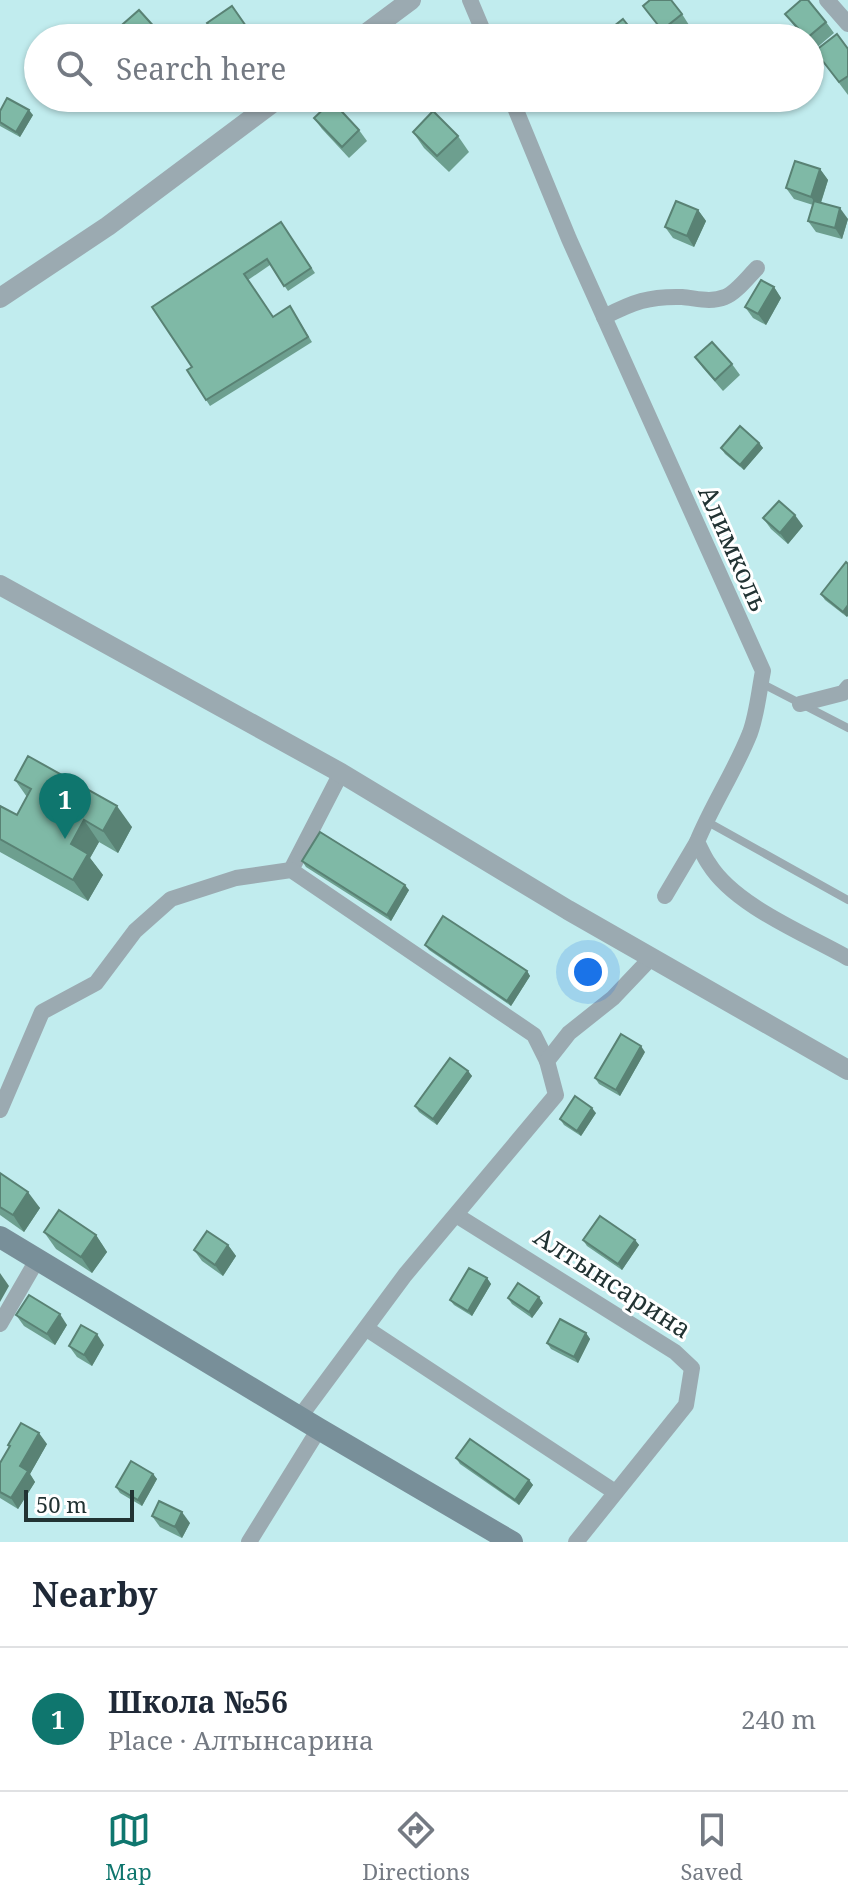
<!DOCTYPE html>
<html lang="en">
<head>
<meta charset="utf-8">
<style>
	:root { --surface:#fff; --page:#f2f2f3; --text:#1f2937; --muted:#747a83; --line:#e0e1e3; --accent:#0f766e }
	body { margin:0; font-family:"Noto Serif",serif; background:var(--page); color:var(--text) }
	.scale { position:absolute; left:24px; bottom:20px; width:110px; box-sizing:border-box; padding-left:8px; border:4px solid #233; border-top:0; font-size:22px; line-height:28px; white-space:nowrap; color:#233; -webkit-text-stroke:6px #fff; paint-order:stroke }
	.you { position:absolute; left:588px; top:972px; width:28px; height:28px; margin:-20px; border:6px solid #fff; border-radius:50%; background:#1a73e8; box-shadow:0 0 0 12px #1a73e833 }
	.badge { display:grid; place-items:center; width:52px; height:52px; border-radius:50%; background:var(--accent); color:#fff; font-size:26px; font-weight:700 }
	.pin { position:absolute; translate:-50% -66px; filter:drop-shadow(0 2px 4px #0008) }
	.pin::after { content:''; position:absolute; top:42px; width:28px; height:24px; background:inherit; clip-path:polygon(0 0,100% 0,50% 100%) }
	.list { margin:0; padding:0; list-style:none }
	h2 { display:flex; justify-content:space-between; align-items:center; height:104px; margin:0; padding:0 32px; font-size:34px }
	h2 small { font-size:26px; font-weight:400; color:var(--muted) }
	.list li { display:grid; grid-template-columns:52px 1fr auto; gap:24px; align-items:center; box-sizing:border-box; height:144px; padding:0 32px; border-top:2px solid var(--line) }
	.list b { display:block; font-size:30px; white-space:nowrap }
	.list p { margin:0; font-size:26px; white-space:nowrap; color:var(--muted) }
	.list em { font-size:26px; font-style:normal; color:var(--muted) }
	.icon { flex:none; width:44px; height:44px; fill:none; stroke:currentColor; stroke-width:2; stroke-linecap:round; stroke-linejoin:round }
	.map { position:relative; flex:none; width:848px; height:1542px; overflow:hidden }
	.search { position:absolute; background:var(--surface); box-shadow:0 2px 6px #0004; left:24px; right:24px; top:24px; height:88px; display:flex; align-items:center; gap:20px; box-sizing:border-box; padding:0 28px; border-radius:44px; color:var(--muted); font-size:30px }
	.sheet { height:248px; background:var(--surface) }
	nav { display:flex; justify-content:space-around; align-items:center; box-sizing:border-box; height:112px; border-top:2px solid var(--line); background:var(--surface); font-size:22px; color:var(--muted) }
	nav a { display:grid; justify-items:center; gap:4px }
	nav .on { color:var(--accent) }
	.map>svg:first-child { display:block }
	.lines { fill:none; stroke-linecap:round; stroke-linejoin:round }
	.service { stroke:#9baab1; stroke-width:8 }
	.minor { stroke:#9baab1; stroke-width:16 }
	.tertiary { stroke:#9baab1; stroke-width:20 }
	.secondary { stroke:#788f99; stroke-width:22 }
	.wall { fill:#6d9f8f }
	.shaded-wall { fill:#598274 }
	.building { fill:#7fb9a6; stroke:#598274; stroke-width:2 }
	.labels { text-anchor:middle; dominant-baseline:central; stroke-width:6; stroke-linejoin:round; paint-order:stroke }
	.street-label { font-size:26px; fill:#233; stroke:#fff }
</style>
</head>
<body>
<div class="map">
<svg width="848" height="1542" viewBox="0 0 848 1542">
	<rect width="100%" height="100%" fill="#c1ecee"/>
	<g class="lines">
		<!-- service -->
		<g class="service">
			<polyline points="761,683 848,728"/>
			<polyline points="706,821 848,900"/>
		</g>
		<!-- minor -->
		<g class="minor">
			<polyline points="470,0 486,38"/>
			<polyline points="827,0 848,24"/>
			<path d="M511 98 569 239 763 671C759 691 757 714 750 733 735 771 712 805 697 842 701 849 704 857 709 864 735 906 806 934 848 958"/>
			<path d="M604 317C633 302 649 296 682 297 696 298 710 303 725 297 736 293 748 277 757 268"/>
			<polyline points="800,704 843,693 848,687"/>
			<polyline points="291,870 341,773"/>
			<polyline points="665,896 697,842"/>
			<polyline points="0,1110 42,1012 96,983 135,931 171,899 236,878 291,870 534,1035 547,1061"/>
			<polyline points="456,1215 675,1352 692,1368 686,1405 576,1542"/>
			<polyline points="0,1324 37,1260"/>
			<polyline points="367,1329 615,1492"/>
			<polyline points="299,1418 405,1275 556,1095 547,1061 569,1033 613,998 651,958"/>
			<polyline points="249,1542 319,1429"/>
		</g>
		<!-- tertiary -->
		<g class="tertiary">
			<polyline points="360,38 411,0"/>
			<polyline points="0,298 108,226 279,98"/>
			<polyline points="0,585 341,773 568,910 848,1070"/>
		</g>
		<!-- secondary -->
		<polyline class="secondary" points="0,1237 319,1429 512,1542"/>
	</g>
	<!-- wall -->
	<g class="wall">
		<polygon points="232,6 254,38 217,38"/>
		<polygon points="643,6 682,14 689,25 673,38 668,38"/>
		<polygon points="785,14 826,22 834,33 814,50 810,45 810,38 804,38"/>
		<polygon points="157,30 161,36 158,38 107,38"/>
		<polygon points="848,49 848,95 815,51"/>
		<polygon points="0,111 33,115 20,137 0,126"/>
		<polygon points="314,118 359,130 367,141 349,158 322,129"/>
		<polygon points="413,132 458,136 469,152 449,172 424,148"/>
		<polygon points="820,169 828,180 821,203 848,219 842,239 816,232 808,221 813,205 794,199 786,188"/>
		<polygon points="698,210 706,221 694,247 673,238 665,227"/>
		<polygon points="281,222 315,273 288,291 270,265 248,280 273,317 290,306 312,342 210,406 187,370 192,367 152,307"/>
		<polygon points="774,287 781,298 766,325 753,318 745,307"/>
		<polygon points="695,357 732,364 740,375 723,391 703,368"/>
		<polygon points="759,443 763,448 744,470 725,454 721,448"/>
		<polygon points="763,518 803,526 788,544 771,529"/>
		<polygon points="848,564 847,617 825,600 821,594"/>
		<polygon points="15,780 132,827 118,853 99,842 90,858 103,875 88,901 0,852 0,806 17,815 27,797"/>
		<polygon points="302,861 409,890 391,921 306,867"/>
		<polygon points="425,945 527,971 530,976 511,1006 429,950"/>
		<polygon points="645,1052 620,1096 599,1084 595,1078"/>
		<polygon points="468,1071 472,1076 437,1125 419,1112 415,1106"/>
		<polygon points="596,1113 581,1136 564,1125 560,1119"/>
		<polygon points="0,1173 40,1208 24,1232 0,1215"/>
		<polygon points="44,1232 96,1235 107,1252 92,1273 56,1249"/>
		<polygon points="583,1240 635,1240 639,1245 622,1270 587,1246"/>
		<polygon points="228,1245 236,1256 223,1276 202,1261 194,1250"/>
		<polygon points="487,1278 491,1284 472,1316 454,1305 450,1300"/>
		<polygon points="508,1298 543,1303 532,1318 512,1304"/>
		<polygon points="16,1315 67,1325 55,1345 24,1326"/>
		<polygon points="586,1333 590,1339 578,1363 551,1349 547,1343"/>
		<polygon points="104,1345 92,1366 77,1357 69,1346"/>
		<polygon points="47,1444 30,1474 35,1482 18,1509 0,1498 0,1463 10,1447 8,1445"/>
		<polygon points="456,1458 529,1480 533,1485 519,1505 460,1464"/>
		<polygon points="153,1474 157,1479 142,1506 120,1493 116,1487"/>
		<polygon points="152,1516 190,1523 182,1538 160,1527"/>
	</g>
	<!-- shaded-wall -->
	<g class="shaded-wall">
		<polygon points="29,110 33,115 20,137 16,132"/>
		<polygon points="820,169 828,180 819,208 811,197"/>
		<polygon points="840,208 848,219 842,239 835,228"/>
		<polygon points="698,210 706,221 694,247 687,236"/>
		<polygon points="774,287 781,298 766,325 758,314"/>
		<polygon points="759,443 763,448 744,470 740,465"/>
		<polygon points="795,515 803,526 788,544 780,533"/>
		<polygon points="848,605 848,616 847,617 843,612"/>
		<polygon points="117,806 132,827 118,853 103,831"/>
		<polygon points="84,820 99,842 90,858 103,875 88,901 73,880 71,844"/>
		<polygon points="405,885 409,890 391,921 387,915"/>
		<polygon points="527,971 530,976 511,1006 507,1001"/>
		<polygon points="641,1046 645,1052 620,1096 616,1090"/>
		<polygon points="468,1071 472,1076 437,1125 433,1119"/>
		<polygon points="592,1108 596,1113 581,1136 577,1131"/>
		<polygon points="28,1192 40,1208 24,1232 13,1215"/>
		<polygon points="96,1235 107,1252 92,1273 81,1257"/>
		<polygon points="635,1240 639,1245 622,1270 618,1264"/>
		<polygon points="228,1245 236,1256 223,1276 215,1265"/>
		<polygon points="0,1273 9,1286 0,1302"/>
		<polygon points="487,1278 491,1284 472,1316 468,1311"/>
		<polygon points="539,1297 543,1303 532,1318 529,1312"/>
		<polygon points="60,1314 67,1325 55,1345 47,1334"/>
		<polygon points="586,1333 590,1339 578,1363 574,1357"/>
		<polygon points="97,1334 104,1345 92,1366 84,1355"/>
		<polygon points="39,1433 47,1444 30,1474 35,1482 18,1509 11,1498 20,1466"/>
		<polygon points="153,1474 157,1479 142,1506 138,1500"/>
		<polygon points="529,1480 533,1485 519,1505 515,1500"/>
		<polygon points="182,1512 190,1523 182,1538 175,1527"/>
	</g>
	<!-- building -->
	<g class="building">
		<polygon points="650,0 671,0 682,14 662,30 643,6"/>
		<polygon points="801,0 808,0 826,22 807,38 785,14"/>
		<polygon points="232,6 248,29 234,38 217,38 207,23"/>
		<polygon points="139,10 157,30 148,38 107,38"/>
		<polygon points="623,19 638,38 599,38"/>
		<polygon points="837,34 848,49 848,76 839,82 815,51"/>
		<polygon points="7,98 29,110 16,132 0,122 0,111"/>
		<polygon points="332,101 359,130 342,147 314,118"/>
		<polygon points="433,111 458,136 437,156 413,132"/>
		<polygon points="795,161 820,169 811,197 786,188"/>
		<polygon points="676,201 698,210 687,236 665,227"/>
		<polygon points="814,201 840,208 835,228 808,221"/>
		<polygon points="281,222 311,268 284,286 267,259 244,274 273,317 290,306 308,337 206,400 187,370 192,367 152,307"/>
		<polygon points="761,280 774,287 758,314 745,307"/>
		<polygon points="712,342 732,364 715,380 695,357"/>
		<polygon points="740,426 759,443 740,465 721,448"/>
		<polygon points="779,501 795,515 780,533 763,518"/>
		<polygon points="846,562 848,564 848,605 843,612 821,594"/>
		<polygon points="28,756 117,806 103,831 84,820 71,844 88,854 73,880 0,839 0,806 17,815 31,789 15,780"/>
		<polygon points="320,832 405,885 387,915 302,861"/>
		<polygon points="443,916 527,971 507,1001 425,945"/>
		<polygon points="621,1034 641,1046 616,1090 595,1078"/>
		<polygon points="450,1058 468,1071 433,1119 415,1106"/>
		<polygon points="575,1096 592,1108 577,1131 560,1119"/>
		<polygon points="0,1173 28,1192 13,1215 0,1207"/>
		<polygon points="59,1210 96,1235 81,1257 44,1232"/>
		<polygon points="600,1216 635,1240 618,1264 583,1240"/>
		<polygon points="207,1231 228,1245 215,1265 194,1250"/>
		<polygon points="469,1268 487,1278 468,1311 450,1300"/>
		<polygon points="518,1283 539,1297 529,1312 508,1298"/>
		<polygon points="29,1295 60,1314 47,1334 16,1315"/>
		<polygon points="560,1319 586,1333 574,1357 547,1343"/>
		<polygon points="81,1325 97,1334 84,1355 69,1346"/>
		<polygon points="21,1423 39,1433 20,1466 28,1471 11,1498 0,1492 0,1463 10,1446 8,1445"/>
		<polygon points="470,1439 529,1480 515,1500 456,1458"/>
		<polygon points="131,1461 153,1474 138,1500 116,1487"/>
		<polygon points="159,1501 182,1512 175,1527 152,1516"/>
	</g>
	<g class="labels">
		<!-- street labels -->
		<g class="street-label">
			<text transform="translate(734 548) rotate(66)">Алимколь</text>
			<text transform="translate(613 1282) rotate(33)">Алтынсарина</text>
		</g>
	</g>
</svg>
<div class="scale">50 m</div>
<div class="you"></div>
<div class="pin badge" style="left:65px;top:839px">1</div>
<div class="search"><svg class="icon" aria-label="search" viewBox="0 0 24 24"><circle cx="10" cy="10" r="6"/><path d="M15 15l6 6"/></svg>Search here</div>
</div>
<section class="sheet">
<h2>Nearby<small></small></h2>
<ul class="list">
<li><span class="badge">1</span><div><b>Школа №56</b><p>Place · Алтынсарина</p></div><em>240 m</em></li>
</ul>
</section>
<nav>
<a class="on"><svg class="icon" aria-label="map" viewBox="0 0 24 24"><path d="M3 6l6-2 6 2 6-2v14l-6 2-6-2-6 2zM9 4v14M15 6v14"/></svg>Map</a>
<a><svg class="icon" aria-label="directions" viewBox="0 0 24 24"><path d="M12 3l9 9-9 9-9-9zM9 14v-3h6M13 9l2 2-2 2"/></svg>Directions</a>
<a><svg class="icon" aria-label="saved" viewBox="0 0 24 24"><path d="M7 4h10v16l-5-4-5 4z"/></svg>Saved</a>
</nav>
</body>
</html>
